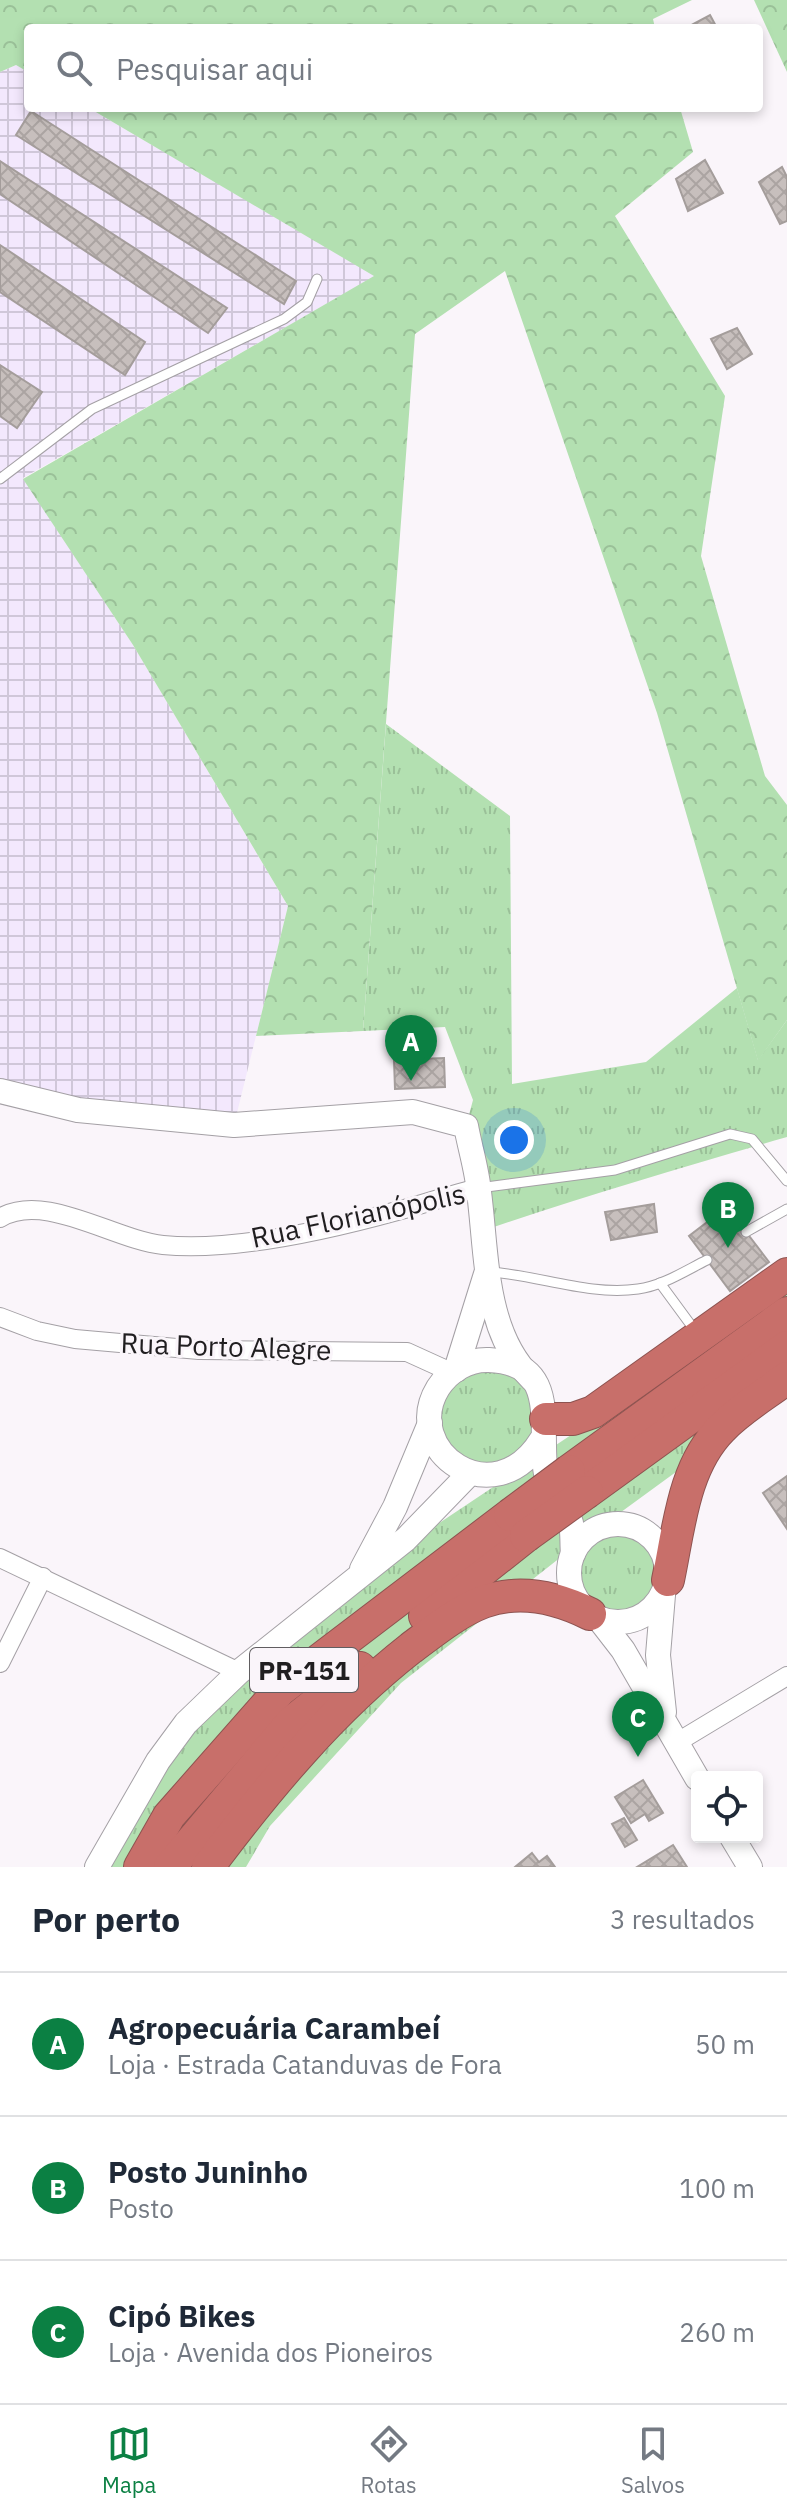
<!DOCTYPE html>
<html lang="pt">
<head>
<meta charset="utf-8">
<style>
	:root { --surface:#fff; --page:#f2f2f3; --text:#1f2937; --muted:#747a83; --line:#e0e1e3; --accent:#0b8043 }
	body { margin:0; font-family:"IBM Plex Sans",sans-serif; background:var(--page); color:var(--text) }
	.controls { position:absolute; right:24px; bottom:24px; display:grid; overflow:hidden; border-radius:8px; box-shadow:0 4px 12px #0003 }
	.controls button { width:72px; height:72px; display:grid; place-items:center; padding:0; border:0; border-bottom:2px solid var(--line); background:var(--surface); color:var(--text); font:40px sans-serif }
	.you { position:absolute; left:514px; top:1140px; width:28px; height:28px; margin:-20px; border:6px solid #fff; border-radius:50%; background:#1a73e8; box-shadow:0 0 0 12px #1a73e833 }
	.badge { display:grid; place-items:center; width:52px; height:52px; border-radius:50%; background:var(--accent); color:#fff; font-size:26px; font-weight:700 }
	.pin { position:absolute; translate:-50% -66px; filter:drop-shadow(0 2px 4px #0008) }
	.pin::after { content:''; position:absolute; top:42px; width:28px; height:24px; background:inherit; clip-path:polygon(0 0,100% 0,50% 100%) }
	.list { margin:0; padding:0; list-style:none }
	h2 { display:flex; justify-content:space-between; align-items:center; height:104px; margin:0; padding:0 32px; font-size:34px }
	h2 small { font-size:26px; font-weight:400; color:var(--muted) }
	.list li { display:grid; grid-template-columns:52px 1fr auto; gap:24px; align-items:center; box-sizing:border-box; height:144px; padding:0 32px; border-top:2px solid var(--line) }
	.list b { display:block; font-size:30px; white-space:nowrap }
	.list p { margin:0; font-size:26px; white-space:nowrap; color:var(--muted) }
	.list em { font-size:26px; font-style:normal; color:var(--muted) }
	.icon { flex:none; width:44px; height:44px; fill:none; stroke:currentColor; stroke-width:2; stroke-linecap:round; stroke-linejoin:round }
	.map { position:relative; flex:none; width:787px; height:1867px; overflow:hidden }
	.search { position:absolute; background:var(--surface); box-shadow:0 4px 12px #0003; left:24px; right:24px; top:24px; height:88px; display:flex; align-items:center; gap:20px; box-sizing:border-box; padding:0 28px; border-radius:8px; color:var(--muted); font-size:30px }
	.sheet { height:536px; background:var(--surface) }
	nav { display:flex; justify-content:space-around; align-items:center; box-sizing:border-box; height:112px; border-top:2px solid var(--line); background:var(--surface); font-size:22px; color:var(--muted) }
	nav a { display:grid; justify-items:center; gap:4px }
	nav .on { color:var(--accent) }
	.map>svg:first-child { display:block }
	.industrial { fill:url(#industrial-grid) }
	.grass { fill:url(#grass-tufts) }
	.forest { fill:url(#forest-crowns) }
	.building { fill:url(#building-cross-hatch); stroke:#a49d9b; stroke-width:2 }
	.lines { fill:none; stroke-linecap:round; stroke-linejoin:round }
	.lane-casing { stroke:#a4a0a5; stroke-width:11 }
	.street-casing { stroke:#a4a0a5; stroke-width:20 }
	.secondary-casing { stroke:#a4a0a5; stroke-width:26 }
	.highway-casing { stroke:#8d5350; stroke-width:34 }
	.lane { stroke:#fff; stroke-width:9 }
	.street { stroke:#fff; stroke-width:18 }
	.secondary { stroke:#fff; stroke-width:24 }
	.highway { stroke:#c86f6a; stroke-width:32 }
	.highway-bridge-casing { stroke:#8d5350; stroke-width:34; stroke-linecap:butt }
	.highway-bridge { stroke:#c86f6a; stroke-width:32 }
	.labels { text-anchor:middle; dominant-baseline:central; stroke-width:6; stroke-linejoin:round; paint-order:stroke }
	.shield { fill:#faf5fa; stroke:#615e61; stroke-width:2 }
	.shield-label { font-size:26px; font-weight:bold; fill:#201e20 }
	.street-label { font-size:28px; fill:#201e20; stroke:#faf5fa }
</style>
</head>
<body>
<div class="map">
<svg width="787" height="1867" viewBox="0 0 787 1867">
	<defs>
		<pattern id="industrial-grid" width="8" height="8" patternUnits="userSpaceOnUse" patternTransform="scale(2)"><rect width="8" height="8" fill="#f3e8fd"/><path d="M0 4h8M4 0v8" fill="none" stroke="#d0c7d9"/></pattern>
		<pattern id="grass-tufts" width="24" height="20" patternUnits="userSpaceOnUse" patternTransform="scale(2)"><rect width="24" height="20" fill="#b3e0b1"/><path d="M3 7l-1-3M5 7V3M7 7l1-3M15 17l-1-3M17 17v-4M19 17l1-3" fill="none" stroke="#9ac098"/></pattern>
		<pattern id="forest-crowns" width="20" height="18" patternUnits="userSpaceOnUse" patternTransform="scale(2)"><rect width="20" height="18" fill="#b3e0b1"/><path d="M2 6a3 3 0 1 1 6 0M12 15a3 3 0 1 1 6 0" fill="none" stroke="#9ac098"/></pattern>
		<pattern id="building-cross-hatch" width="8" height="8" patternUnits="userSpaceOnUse" patternTransform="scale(2)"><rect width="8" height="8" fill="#c7bfbd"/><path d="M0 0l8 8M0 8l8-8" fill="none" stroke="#aba4a2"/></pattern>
	</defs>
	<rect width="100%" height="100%" fill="#faf5fa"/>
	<!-- industrial -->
	<polygon class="industrial" points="16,65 28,72 28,108 89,108 375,276 23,478 133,645 288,906 234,1125 0,1091 0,72"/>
	<!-- grass -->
	<g class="grass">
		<path d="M386 724 510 816 512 1084 646 1062 737 988 758 1060 787 1020V1137C687 1166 587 1195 488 1229L466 1126 473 1100 445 1027 363 1031Z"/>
		<polygon points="787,1274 787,1391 580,1542 401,1683 270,1826 246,1867 97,1867 158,1761 357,1578 571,1435 550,1401 575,1405"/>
		<polygon points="459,1369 518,1370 544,1419 508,1471 449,1458 434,1402"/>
		<path d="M619 1526 640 1531 659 1549 655 1603C585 1659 529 1545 619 1526Z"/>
	</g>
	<!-- forest -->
	<g class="forest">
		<polygon points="0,0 692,0 653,19 655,28 28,28 28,72 16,65 0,72"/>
		<polygon points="754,0 787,0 787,72"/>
		<polygon points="89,108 680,108 693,152 615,216 725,396 701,556 765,776 787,805 787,1020 758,1061 657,713 505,271 415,334 363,1031 256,1036 288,906 133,645 23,479 374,276"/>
	</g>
	<!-- building -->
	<g class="building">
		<polygon points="710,15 717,28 686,28"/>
		<polygon points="31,111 296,281 284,304 16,135"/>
		<polygon points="705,160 723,193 688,211 676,179"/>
		<polygon points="0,161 227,308 208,333 0,194"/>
		<polygon points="782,167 787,177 787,221 780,224 759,182"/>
		<polygon points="0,245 145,342 125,375 0,292"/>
		<polygon points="737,328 752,354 727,369 711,339"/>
		<polygon points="0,365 42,392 17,428 0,416"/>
		<polygon points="444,1058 445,1087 395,1089 394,1060"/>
		<polygon points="654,1204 657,1232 611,1240 605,1212"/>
		<polygon points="727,1207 769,1262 730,1291 689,1236"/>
		<polygon points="787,1476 787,1529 763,1493"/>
		<polygon points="643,1780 663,1813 649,1821 645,1814 631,1823 615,1797"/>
		<polygon points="624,1818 637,1840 625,1847 612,1824"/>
		<polygon points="673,1845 687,1867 637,1867"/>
		<polygon points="532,1853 539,1862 547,1856 555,1867 515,1867"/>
	</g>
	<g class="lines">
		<defs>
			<g id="lane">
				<polyline points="0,479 92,409 284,319 307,302 317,279"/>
				<polyline points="479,1188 615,1170 730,1134 752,1139 787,1181"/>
				<polyline points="746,1232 787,1209"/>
				<path d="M490 1272C538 1275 589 1296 638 1289 662 1286 685 1271 707 1260"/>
				<polyline points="660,1283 696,1332"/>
			</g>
			<g id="street">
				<path d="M0 1218C44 1191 114 1240 163 1245 234 1252 328 1230 397 1211 425 1204 451 1194 479 1188"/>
				<polyline points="0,1317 37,1331 75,1339 199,1350 407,1352 451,1372"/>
				<polyline points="0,1558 239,1672"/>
				<polyline points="0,1663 43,1577"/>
				<polyline points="676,1743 787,1676"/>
			</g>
			<g id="secondary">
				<path d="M0 1091 78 1110 234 1125 413 1112 466 1126C470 1148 477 1170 479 1192 487 1254 484 1333 532 1379"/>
				<polyline points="456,1370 486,1274"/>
				<path d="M542 1439C494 1518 400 1450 438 1388 449 1371 468 1359 489 1360 568 1363 533 1440 549 1486 554 1499 568 1510 571 1523 573 1533 572 1544 573 1554"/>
				<circle cx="618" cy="1573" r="49"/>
				<polyline points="362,1569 395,1507 430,1423"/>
				<polyline points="663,1595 658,1655 664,1712"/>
				<polyline points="599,1619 623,1650 697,1778"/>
				<polyline points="732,1837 750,1867"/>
				<polyline points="97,1867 158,1761 186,1723 239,1672 406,1539 470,1473"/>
			</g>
			<g id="highway">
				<polyline points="546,1419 573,1419 593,1412 787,1274"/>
				<polyline points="569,1471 787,1313"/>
				<polyline points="587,1492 787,1347"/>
				<path d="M668 1580C679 1528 683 1467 722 1428 740 1409 766 1394 787 1378"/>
				<polyline points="425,1616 526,1536"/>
				<polyline points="140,1867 169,1816 280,1690 510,1515"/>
				<polyline points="170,1867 292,1722 360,1668"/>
				<path d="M208 1867C268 1787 332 1710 411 1648 434 1631 457 1612 483 1602 519 1589 556 1597 590 1614"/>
			</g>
		</defs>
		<!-- lane casing -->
		<use href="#lane" class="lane-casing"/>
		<!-- street casing -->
		<use href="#street" class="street-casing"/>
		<!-- secondary casing -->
		<use href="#secondary" class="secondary-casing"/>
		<!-- highway casing -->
		<use href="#highway" class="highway-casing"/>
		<!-- lane -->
		<use href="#lane" class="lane"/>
		<!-- street -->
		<use href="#street" class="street"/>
		<!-- secondary -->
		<use href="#secondary" class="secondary"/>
		<!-- highway -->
		<use href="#highway" class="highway"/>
		<defs>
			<g id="highway-bridge">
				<polyline points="510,1515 569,1471"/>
				<polyline points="526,1536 587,1492"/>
			</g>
		</defs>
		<!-- highway-bridge casing -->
		<use href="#highway-bridge" class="highway-bridge-casing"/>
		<!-- highway-bridge -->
		<use href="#highway-bridge" class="highway-bridge"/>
	</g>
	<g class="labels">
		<!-- shield labels -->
		<rect class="shield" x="250" y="1648" width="108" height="44" rx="6"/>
		<g class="shield-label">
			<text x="304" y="1670">PR-151</text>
		</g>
		<!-- street labels -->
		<g class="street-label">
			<text transform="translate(358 1215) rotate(-12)">Rua Florianópolis</text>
			<text transform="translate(226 1346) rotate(2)">Rua Porto Alegre</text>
		</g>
	</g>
</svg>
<div class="controls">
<button><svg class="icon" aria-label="locate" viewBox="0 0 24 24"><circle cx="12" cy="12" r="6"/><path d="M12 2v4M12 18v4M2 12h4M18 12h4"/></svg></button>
</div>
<div class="you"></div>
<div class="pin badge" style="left:411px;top:1081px">A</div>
<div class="pin badge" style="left:728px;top:1248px">B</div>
<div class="pin badge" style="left:638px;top:1757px">C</div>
<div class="search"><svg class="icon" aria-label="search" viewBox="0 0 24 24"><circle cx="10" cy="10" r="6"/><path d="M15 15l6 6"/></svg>Pesquisar aqui</div>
</div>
<section class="sheet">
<h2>Por perto<small>3 resultados</small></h2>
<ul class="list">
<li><span class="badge">A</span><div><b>Agropecuária Carambeí</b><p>Loja · Estrada Catanduvas de Fora</p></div><em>50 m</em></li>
<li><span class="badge">B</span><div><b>Posto Juninho</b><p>Posto</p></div><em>100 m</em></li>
<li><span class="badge">C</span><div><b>Cipó Bikes</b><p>Loja · Avenida dos Pioneiros</p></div><em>260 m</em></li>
</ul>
</section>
<nav>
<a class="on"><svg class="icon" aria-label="map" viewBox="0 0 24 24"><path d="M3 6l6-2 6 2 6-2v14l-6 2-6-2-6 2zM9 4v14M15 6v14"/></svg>Mapa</a>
<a><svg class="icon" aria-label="directions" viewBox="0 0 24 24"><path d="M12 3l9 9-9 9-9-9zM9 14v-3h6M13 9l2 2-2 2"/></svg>Rotas</a>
<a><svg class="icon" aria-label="saved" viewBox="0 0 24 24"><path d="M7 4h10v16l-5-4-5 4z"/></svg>Salvos</a>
</nav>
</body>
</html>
